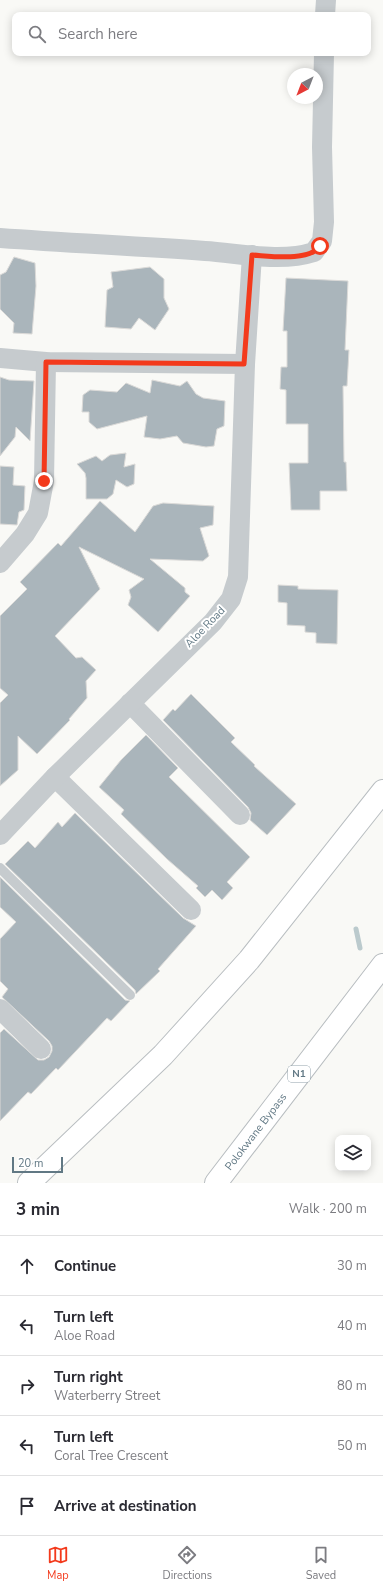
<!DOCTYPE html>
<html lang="en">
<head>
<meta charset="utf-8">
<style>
	:root { --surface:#fff; --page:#f7f7f7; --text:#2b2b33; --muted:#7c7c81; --line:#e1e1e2; --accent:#f33a1c }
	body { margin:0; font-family:"Nunito Sans",sans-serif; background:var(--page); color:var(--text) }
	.controls { position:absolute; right:12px; bottom:12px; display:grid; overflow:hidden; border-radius:8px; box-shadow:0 2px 10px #0003 }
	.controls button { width:36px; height:36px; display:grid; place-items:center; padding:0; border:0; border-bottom:1px solid var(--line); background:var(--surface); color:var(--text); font:20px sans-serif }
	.compass { position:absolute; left:287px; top:68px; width:36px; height:36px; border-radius:50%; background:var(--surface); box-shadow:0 2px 10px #0003; rotate:222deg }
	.scale { position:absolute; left:12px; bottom:10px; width:51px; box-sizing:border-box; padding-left:4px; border:2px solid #617884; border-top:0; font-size:11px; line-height:14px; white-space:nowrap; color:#617884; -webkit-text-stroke:3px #fff; paint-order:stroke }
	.stop { position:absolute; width:12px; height:12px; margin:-9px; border:3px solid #f33a1c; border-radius:50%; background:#fff }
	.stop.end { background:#f33a1c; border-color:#fff; box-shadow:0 1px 4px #0008 }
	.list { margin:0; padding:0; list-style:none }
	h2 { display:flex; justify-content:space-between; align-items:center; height:52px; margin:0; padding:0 16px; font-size:17px }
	h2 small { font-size:13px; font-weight:400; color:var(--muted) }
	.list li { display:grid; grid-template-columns:26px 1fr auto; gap:12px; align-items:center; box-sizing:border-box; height:60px; padding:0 16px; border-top:1px solid var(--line) }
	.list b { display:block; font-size:15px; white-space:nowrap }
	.list p { margin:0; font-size:13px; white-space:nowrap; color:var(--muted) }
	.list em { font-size:13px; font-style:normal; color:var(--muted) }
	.icon { flex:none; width:22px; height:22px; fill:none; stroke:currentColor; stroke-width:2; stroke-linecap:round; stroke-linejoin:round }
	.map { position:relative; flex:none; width:383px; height:1183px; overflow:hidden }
	.search { position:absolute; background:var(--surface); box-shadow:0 2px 10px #0003; left:12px; right:12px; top:12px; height:44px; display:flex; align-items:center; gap:10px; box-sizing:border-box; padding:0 14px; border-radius:8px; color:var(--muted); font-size:15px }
	.sheet { height:352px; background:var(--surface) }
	nav { display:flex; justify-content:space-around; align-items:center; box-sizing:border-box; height:56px; border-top:1px solid var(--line); background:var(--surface); font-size:11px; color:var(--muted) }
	nav a { display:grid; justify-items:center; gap:2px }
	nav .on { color:var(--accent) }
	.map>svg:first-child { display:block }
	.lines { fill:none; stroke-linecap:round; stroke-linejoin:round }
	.stream { stroke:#bbcacd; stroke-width:5 }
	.building { fill:#aab5bb; stroke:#dbdad8 }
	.primary-casing { stroke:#b9bec1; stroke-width:24 }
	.highway-casing { stroke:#b8bdc0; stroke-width:24 }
	.lane { stroke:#c6cbce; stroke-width:10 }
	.street { stroke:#c6cbce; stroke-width:20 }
	.primary { stroke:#fff; stroke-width:22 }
	.highway { stroke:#fff; stroke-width:22 }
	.route { stroke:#f33a1c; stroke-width:5 }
	.labels { text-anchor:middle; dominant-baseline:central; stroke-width:4; stroke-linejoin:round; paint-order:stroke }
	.shield { fill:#fff; stroke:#90a0a9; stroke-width:1 }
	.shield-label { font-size:10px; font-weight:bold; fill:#617884 }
	.street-label { font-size:11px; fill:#617884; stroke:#fff }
</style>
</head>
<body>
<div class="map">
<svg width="383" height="1183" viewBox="0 0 383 1183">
	<rect width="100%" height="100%" fill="#f9f9f6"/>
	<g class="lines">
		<!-- stream -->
		<polyline class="stream" points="356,929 360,948"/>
	</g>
	<!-- building -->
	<g class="building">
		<polygon points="14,257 35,263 36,286 32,334 13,333 14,323 0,309 0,275 6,272"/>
		<polygon points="150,267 164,279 164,298 169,309 155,330 139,318 131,329 105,327 107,290 113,287 111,272"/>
		<polygon points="286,278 348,281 345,350 349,350 347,386 343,386 344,462 346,462 347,491 320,491 320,510 291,510 289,463 308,463 308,424 286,424 286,390 280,389 281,367 287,367 287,331 283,331"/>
		<polygon points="0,377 9,380 34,381 30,441 16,427 15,437 0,456"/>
		<polygon points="152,380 180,386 187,381 196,394 203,398 225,401 224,426 217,429 214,446 206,447 183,443 177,436 160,439 144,437 147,416 97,429 89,422 89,412 82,412 83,395 90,390 117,392 126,383 150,393"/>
		<polygon points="126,453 124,467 135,464 134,484 127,487 116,480 113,494 107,499 86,499 86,478 85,473 77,464 96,456 102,461 110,455"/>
		<polygon points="0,466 14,467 13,485 25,486 24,510 19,512 17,525 0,524"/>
		<polygon points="100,501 135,532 153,506 163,503 214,506 213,525 200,528 209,556 203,561 150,559 185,588 185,592 190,596 158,632 128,605 131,597 129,590 144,579 79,547 100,589 55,636 76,658 82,657 96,670 86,681 87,698 69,719 70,720 37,754 18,736 18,770 0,786 0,703 8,695 0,688 0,616 27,589 20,582 58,543 61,546"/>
		<polygon points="278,585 298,586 298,589 338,590 337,644 316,643 316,633 305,632 305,626 287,625 287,603 278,602"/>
		<polygon points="191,694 235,738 231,742 255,765 254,766 296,804 267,835 250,820 251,813 248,807 163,720 173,709 175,711"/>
		<polygon points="146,735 178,768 169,777 250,857 227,882 233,888 222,900 212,890 205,897 196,888 198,886 167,859 121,814 124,810 99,787 121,760"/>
		<polygon points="75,813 183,918 196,926 158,969 160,971 136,994 135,990 5,864 28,841 35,848 58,822 62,827"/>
		<polygon points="0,877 125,1000 130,1001 111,1021 107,1018 58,1070 56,1068 31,1094 28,1092 0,1121 0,1033 4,1029 38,1060 44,1060 49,1057 52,1051 52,1046 49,1041 2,997 8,989 0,981 0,939 16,922 0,907"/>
	</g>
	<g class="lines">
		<defs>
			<polyline id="primary" points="29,1183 163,1055 249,960 383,791"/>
			<g id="highway">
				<path id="s1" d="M216 1183 383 965"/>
			</g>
		</defs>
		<!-- primary casing -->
		<use href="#primary" class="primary-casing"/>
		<!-- highway casing -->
		<use href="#highway" class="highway-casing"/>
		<!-- lane -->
		<polyline class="lane" points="0,868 130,995"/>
		<!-- street -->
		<g class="street">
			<polyline points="325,15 326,0"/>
			<path d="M0 238C68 243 136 246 205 251 239 253 280 263 314 252L322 241 324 222 322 147 324 53"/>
			<polyline points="0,358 46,362 245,364"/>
			<polyline points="0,563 25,534 38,513 44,481 46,362"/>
			<polyline points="130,703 240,815"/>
			<polyline points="55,777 191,910"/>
			<polyline points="0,835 55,777 213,622 231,599 238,577 245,364 252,255"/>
			<polyline points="0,1009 41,1049"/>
		</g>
		<!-- primary -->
		<use href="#primary" class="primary"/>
		<!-- highway -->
		<use href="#highway" class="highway"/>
	</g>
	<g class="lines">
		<!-- route -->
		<path class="route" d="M44 481 46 362 244 364 252 255C270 256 309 262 320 246"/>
	</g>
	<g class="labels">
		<!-- shield labels -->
		<rect class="shield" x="288" y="1066" width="22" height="16" rx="3"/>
		<g class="shield-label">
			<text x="299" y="1074">N1</text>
		</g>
		<!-- street labels -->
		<g class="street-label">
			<text transform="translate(205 627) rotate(-46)">Aloe Road</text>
			<text stroke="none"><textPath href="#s1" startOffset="65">Polokwane Bypass</textPath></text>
		</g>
	</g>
</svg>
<div class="controls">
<button><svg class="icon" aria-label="layers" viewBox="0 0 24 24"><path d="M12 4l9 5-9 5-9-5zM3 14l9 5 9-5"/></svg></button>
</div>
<svg class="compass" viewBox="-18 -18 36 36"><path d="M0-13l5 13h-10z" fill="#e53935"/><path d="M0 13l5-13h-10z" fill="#7c7c81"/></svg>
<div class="scale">20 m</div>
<div class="stop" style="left:320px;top:246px"></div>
<div class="stop end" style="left:44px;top:481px"></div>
<div class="search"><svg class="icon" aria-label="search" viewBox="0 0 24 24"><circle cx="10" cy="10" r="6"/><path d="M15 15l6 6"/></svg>Search here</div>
</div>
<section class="sheet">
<h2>3 min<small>Walk · 200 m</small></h2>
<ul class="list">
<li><svg class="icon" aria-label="ahead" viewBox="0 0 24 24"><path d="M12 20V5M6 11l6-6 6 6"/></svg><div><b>Continue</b></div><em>30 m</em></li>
<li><svg class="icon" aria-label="left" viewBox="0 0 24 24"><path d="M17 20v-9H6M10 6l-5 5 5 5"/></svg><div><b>Turn left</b><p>Aloe Road</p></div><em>40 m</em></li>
<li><svg class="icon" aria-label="right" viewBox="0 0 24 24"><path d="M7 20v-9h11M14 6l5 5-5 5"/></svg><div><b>Turn right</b><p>Waterberry Street</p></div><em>80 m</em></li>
<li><svg class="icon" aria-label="left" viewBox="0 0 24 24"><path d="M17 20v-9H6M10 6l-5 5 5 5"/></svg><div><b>Turn left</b><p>Coral Tree Crescent</p></div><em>50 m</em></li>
<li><svg class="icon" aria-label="arrive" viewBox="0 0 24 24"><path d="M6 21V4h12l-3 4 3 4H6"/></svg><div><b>Arrive at destination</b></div></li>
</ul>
</section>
<nav>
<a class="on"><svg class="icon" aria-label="map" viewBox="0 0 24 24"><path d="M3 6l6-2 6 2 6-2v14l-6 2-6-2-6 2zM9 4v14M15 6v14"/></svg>Map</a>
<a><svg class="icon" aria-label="directions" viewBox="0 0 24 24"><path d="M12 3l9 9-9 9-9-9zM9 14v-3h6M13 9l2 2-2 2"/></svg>Directions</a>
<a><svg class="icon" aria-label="saved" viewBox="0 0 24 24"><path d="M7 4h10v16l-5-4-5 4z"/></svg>Saved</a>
</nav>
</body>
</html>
